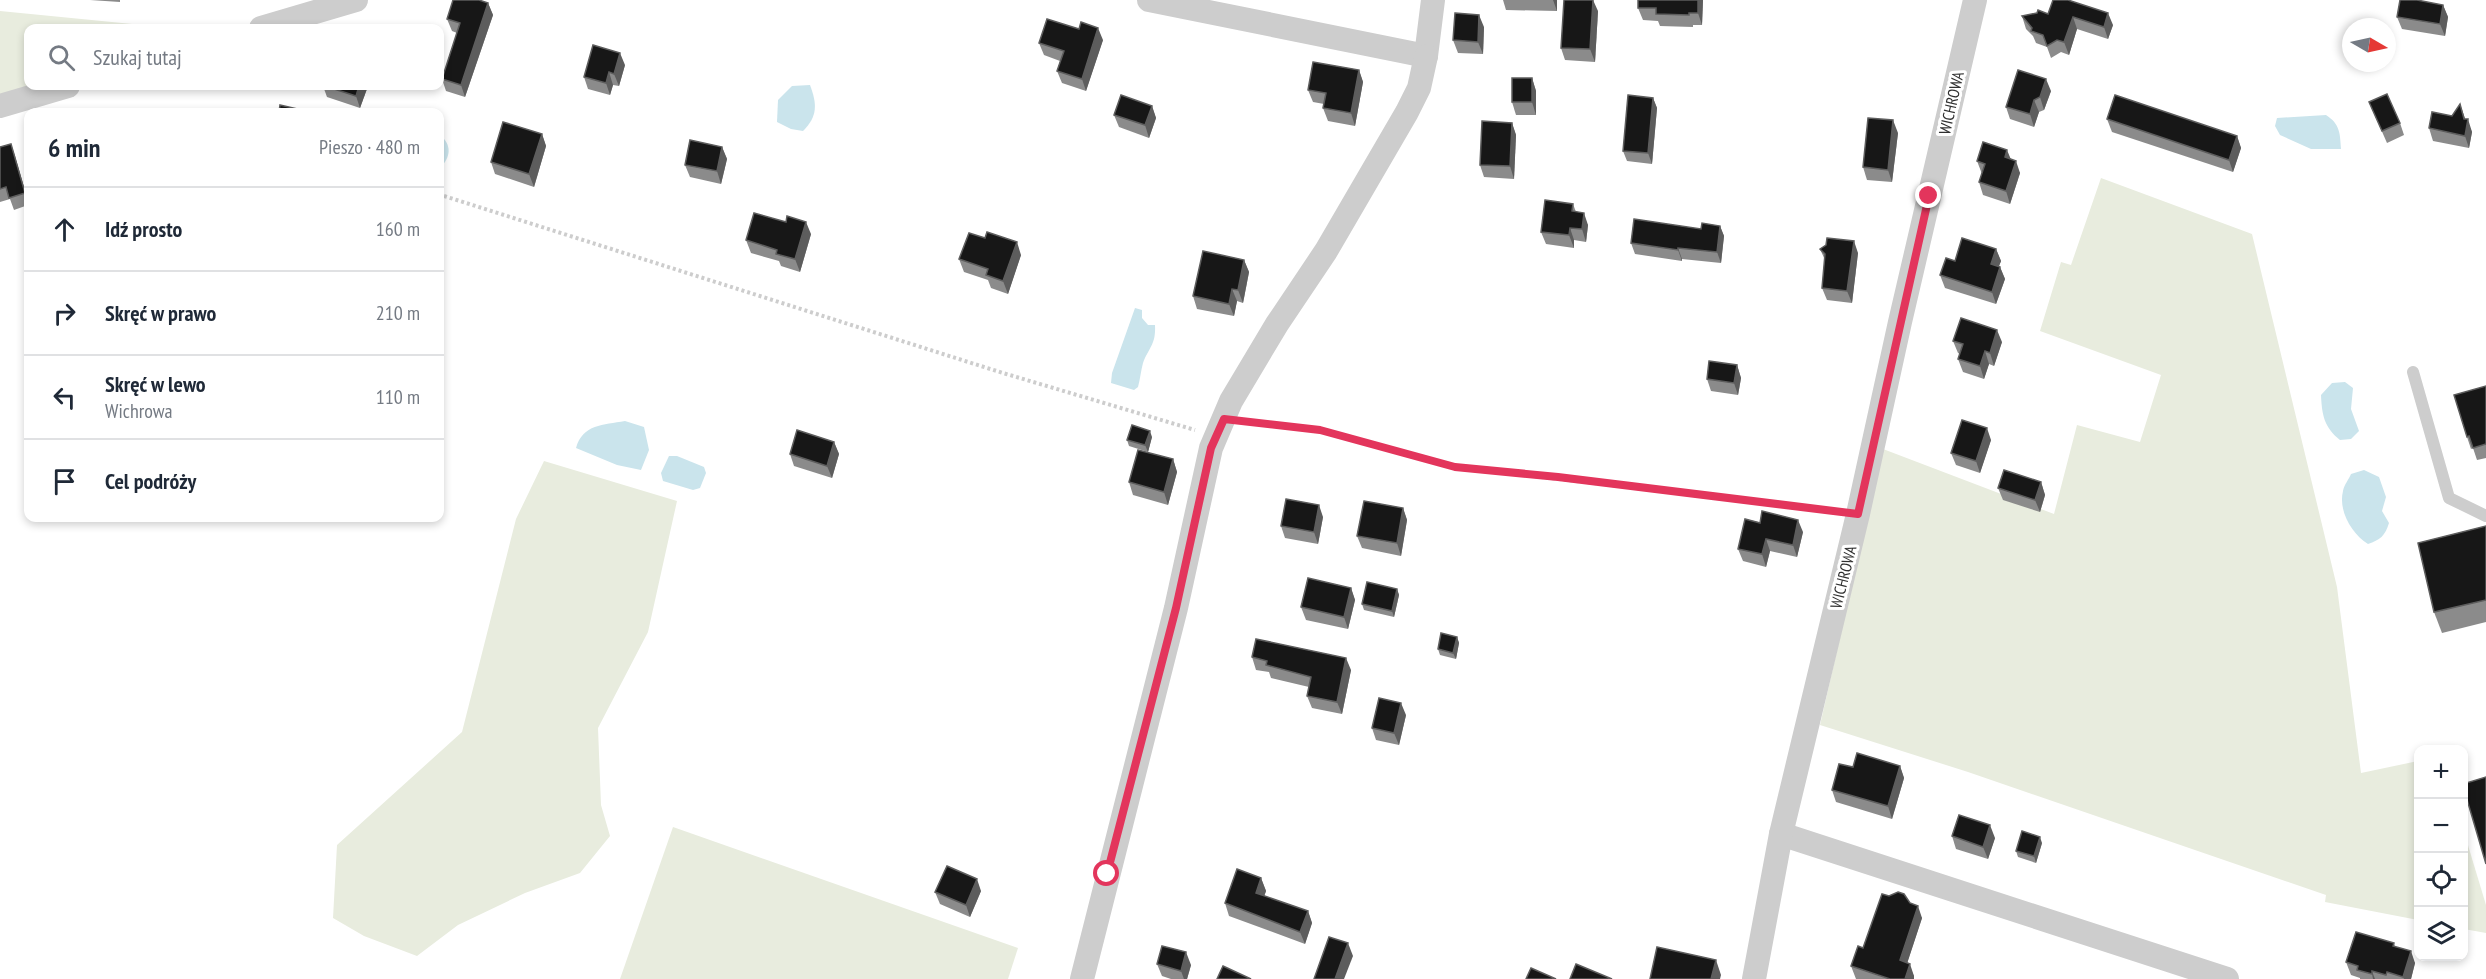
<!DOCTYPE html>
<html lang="pl">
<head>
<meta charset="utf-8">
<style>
	:root { --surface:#fff; --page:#f2f2f3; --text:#1f2937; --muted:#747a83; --line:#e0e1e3 }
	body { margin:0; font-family:"PT Sans Narrow",sans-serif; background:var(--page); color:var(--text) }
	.controls { position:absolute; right:18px; bottom:18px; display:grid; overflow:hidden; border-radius:12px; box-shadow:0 3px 9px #0003 }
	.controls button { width:54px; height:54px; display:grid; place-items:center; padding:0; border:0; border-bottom:2px solid var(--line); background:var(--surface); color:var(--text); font:30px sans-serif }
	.compass { position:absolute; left:2342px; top:18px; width:54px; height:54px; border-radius:50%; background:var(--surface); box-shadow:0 3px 9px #0003; rotate:99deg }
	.stop { position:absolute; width:18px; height:18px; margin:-14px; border:4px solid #e3355c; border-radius:50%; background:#fff }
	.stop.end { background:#e3355c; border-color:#fff; box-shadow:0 2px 6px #0008 }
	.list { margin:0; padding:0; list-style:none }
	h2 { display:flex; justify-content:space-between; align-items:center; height:78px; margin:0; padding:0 24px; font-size:26px }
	h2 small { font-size:20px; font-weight:400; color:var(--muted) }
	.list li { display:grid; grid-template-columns:39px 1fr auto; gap:18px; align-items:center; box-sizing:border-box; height:84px; padding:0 24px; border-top:2px solid var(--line) }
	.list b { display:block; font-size:22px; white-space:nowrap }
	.list p { margin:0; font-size:20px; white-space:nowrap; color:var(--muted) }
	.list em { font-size:20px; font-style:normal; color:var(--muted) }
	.icon { flex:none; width:33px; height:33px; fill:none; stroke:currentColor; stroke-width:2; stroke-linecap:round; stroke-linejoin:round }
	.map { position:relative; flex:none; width:2486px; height:979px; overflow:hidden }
	.search { position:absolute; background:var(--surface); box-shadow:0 3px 9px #0003; left:24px; top:24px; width:420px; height:66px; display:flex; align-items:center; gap:15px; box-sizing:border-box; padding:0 21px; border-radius:12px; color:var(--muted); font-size:22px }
	.panel { position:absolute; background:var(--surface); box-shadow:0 3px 9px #0003; left:24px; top:108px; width:420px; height:414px; border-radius:12px }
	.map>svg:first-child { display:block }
	.green { fill:#e8ecde }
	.water { fill:#cae4ec }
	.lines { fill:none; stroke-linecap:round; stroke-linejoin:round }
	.path { stroke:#cdcdcd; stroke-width:4; stroke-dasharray:3 3; stroke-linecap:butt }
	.service { stroke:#cdcdcd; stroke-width:12 }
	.minor { stroke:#cdcdcd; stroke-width:24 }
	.wall { fill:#8b8b8b }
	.shaded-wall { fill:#5d5d5d }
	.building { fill:#171717; stroke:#5d5d5d; stroke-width:1.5 }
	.route { stroke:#e3355c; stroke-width:8 }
	.labels { text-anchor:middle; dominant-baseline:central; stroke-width:6; stroke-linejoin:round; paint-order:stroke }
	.street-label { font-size:16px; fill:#303030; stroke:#fff }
</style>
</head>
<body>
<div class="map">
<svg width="2486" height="979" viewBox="0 0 2486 979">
	<rect width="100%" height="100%" fill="#fff"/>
	<!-- green -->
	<g class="green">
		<polygon points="0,11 173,28 28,28 28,86 0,95"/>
		<polygon points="2101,178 2252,234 2337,587 2361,773 2418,761 2418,920 2325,902 2326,895 1968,772 1820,725 1883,449 2054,514 2077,425 2140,442 2161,375 2040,331 2061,262 2071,265"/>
		<polygon points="544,461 677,501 648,632 598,728 601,805 610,836 580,873 525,893 458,925 417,956 364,936 333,918 337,845 462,732 516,519"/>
		<polygon points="673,827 1018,948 1008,979 620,979"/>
		<polygon points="2464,832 2486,905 2486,933 2464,929"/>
	</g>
	<!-- water -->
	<g class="water">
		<path d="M810 85C817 104 818 116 803 131L791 129 777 122 778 100 792 86Z"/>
		<path d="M2326 115C2340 124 2340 133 2341 149H2311L2280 135 2275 126 2277 118Z"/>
		<path d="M440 135C452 145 451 157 440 168Z"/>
		<path d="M1135 308 1142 310V318L1148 325H1155C1156 345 1149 347 1143 363 1141 370 1140 380 1138 387L1134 390 1111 383 1112 373Z"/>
		<path d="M2345 382 2353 388 2351 409 2359 431 2351 439 2340 440C2324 427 2322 415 2321 395L2332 383Z"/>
		<path d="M625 421 644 427 649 450 641 470 617 465 576 448C583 424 603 425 625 421Z"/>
		<polygon points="669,456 677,456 704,467 706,473 700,488 693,490 663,481 661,473"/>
		<path d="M2364 470 2379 477 2386 497 2382 511 2389 523C2385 536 2380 540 2368 544 2352 534 2338 511 2343 491 2344 485 2349 479 2351 474Z"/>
	</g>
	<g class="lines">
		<!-- path -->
		<g class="path">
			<polyline points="444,196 1003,373 1195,430"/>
			<polyline points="1246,421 1320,430 1455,467 1836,511"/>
		</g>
		<!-- service -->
		<polyline class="service" points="2413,372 2449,498 2486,516"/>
		<!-- minor -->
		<g class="minor">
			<polyline points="1149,0 1426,56 1433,0"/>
			<polyline points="261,28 356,0"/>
			<polyline points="0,106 68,86"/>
			<polyline points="1781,834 2227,979"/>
			<polyline points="1082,979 1176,608 1211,448 1231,401 1277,324 1326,251 1407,112 1419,88 1426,56"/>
			<polyline points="1754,979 1781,834 1858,514 1900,322 1975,0"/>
		</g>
	</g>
	<!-- wall -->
	<g class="wall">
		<polygon points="90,0 120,0 120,2"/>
		<polygon points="1503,0 1557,0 1557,11 1506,10"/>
		<polygon points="1638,0 1703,0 1702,25 1693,25 1693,27 1660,26 1658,21 1643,20 1638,8"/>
		<polygon points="2053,0 2113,25 2108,39 2077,29 2069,55 2061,52 2051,58 2047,47 2036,43 2033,36 2026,29 2022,16 2048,14"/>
		<polygon points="488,3 493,15 465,97 446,91 442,79 457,33 452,31 447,19"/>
		<polygon points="2443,5 2448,17 2445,36 2402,29 2397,17"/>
		<polygon points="1598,11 1595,62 1565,60 1561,48"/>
		<polygon points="1484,27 1483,54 1458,53 1453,40"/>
		<polygon points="1103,40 1086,91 1062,83 1057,71 1060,61 1044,55 1039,43"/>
		<polygon points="625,65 619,86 613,85 610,95 588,89 584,77"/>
		<polygon points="1359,70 1363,82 1355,126 1328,121 1323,108 1324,104 1313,102 1308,90"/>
		<polygon points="1532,78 1536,91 1536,115 1516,115 1512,102"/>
		<polygon points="323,86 368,86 360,108 327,97"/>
		<polygon points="2051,91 2044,110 2039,112 2034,127 2010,119 2006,107"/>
		<polygon points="1653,98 1657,108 1652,164 1627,161 1623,151"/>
		<polygon points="2369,102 2400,123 2404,135 2387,143"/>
		<polygon points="1152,106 1156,118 1149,138 1119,127 1114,115"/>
		<polygon points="2107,119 2237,136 2241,148 2233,172 2112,132"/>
		<polygon points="2466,119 2472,132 2469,148 2433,141 2429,128"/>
		<polygon points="1512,123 1516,135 1514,179 1484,177 1480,165"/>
		<polygon points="1898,133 1892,182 1867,180 1863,167"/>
		<polygon points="542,134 546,146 534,187 495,174 491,162"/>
		<polygon points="11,144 28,201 28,205 14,210 10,199 0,202 0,147"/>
		<polygon points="722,147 727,159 721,184 690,177 685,165"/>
		<polygon points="2010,159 2020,173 2010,204 1983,195 1979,182 1982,174 1977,161"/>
		<polygon points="1573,204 1576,212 1588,225 1586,242 1574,240 1574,248 1546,244 1541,232"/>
		<polygon points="1720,226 1724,236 1721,263 1682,259 1682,261 1635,254 1631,243"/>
		<polygon points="811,234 800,272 781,266 779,261 751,253 746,240"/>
		<polygon points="1826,245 1858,253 1852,303 1827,300 1822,288 1825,260 1820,249"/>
		<polygon points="1996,249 2001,261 1999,266 2000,267 2005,279 1996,304 1945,288 1940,275 1955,261"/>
		<polygon points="1021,255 1008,294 991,288 988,280 964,272 959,259"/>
		<polygon points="1244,260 1249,272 1243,303 1237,301 1234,316 1197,309 1193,296"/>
		<polygon points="1953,341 2002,342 1994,366 1989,364 1984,379 1963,372 1958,359 1960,354 1958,353"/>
		<polygon points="1737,365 1741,378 1738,395 1711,391 1707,379"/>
		<polygon points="2486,386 2486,458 2477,460 2473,448 2471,449 2467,437"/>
		<polygon points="1152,437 1148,452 1129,446 1127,440"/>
		<polygon points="1991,440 1980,473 1956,465 1951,453"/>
		<polygon points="834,442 839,454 832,478 794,466 790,454"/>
		<polygon points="1173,459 1177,472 1168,505 1133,495 1129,482"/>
		<polygon points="2041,482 2045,495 2040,512 2003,500 1998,488"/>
		<polygon points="1403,508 1407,520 1401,556 1362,548 1357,536"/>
		<polygon points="1323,517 1318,544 1285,538 1281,526"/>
		<polygon points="1745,519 1803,532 1797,557 1770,551 1766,567 1743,561 1738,549"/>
		<polygon points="2486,526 2486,622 2442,633 2434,612"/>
		<polygon points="1351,588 1355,600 1348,629 1306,620 1301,607"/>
		<polygon points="1397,589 1399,595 1394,617 1364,610 1362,604"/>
		<polygon points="1457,637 1459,643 1456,659 1440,655 1438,649"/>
		<polygon points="1252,657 1351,670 1342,714 1312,708 1307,696 1309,687 1271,678 1269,672 1256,670"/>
		<polygon points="1406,715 1399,745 1376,740 1372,728"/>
		<polygon points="1900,766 1904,778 1892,819 1836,802 1832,790"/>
		<polygon points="1952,836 1995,838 1988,859 1956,849"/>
		<polygon points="2042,843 2036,863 2018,857 2016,851"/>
		<polygon points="1261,878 1266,891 1264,896 1308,911 1312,923 1305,944 1229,916 1225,903"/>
		<polygon points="981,891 970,917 940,904 935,892"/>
		<polygon points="1910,903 1922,918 1907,963 1914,976 1914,979 1856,979 1851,966 1863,948"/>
		<polygon points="2394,943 2395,947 2415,963 2411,979 2360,979 2360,978 2351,975 2346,962"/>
		<polygon points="1157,964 1191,965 1187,979 1171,979 1162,976"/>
	</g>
	<!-- shaded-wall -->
	<g class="shaded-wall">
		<polygon points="1553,0 1557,0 1557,11"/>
		<polygon points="1593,0 1598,11 1595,62 1590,49"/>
		<polygon points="1698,0 1703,0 1702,25 1698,13"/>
		<polygon points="488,3 493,15 465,97 461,85"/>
		<polygon points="2443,5 2448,17 2445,36 2440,24"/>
		<polygon points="2108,13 2113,25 2108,39 2104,27"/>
		<polygon points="1479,15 1484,27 1483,54 1478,42"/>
		<polygon points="2073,17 2077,29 2069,55 2064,42"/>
		<polygon points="1098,28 1103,40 1086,91 1082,79"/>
		<polygon points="620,53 625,65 619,86 614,74"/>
		<polygon points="1359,70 1363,82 1355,126 1351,113"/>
		<polygon points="609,72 613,85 610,95 606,83"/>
		<polygon points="1532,78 1536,91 1536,115 1532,102"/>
		<polygon points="2046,79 2051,91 2044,110 2040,97"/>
		<polygon points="359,86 368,86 360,108 356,96"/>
		<polygon points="1653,98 1657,108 1652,164 1648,153"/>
		<polygon points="2034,100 2039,112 2034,127 2030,114"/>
		<polygon points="2460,104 2467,124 2468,119 2472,132 2469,148 2465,136 2464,119"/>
		<polygon points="1152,106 1156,118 1149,138 1145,125"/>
		<polygon points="1893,120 1898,133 1892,182 1888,170"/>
		<polygon points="1512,123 1516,135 1514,179 1510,166"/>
		<polygon points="542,134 546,146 534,187 529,174"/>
		<polygon points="2237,136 2241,148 2233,172 2229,160"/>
		<polygon points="11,144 15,156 28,201 25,193"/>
		<polygon points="722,147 727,159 721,184 717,171"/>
		<polygon points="2007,150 2012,162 2005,157"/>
		<polygon points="2016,161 2020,173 2010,204 2006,191"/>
		<polygon points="1584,213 1588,225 1586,242 1582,229"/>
		<polygon points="806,222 811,234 800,272 795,259"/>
		<polygon points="1720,226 1724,236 1721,263 1717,252"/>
		<polygon points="1570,228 1574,240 1574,248 1569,235"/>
		<polygon points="1854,241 1858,253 1852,303 1847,291"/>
		<polygon points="1017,242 1021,255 1008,294 1003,281"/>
		<polygon points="1678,248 1682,259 1682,261 1678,250"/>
		<polygon points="1996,249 2001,261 1995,276 1991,264"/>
		<polygon points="1244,260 1249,272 1243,303 1238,290"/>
		<polygon points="2000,267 2005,279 1996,304 1992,292"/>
		<polygon points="1232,289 1237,301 1234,316 1229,304"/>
		<polygon points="1997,330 2002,342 1994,366 1990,353"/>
		<polygon points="1985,351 1989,364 1984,379 1980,366"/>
		<polygon points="1737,365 1741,378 1738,395 1734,383"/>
		<polygon points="1987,428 1991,440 1980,473 1976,461"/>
		<polygon points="1150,431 1152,437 1148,452 1145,445"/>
		<polygon points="834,442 839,454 832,478 827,466"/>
		<polygon points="1173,459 1177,472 1168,505 1164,492"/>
		<polygon points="2041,482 2045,495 2040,512 2035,500"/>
		<polygon points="1319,505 1323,517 1318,544 1314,532"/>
		<polygon points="1403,508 1407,520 1401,556 1397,543"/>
		<polygon points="1798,520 1803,532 1797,557 1793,545"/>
		<polygon points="1766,539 1770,551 1766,567 1762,554"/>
		<polygon points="1351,588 1355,600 1348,629 1344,617"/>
		<polygon points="1397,589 1399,595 1394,617 1392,611"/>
		<polygon points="1457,637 1459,643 1456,659 1453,653"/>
		<polygon points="1346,658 1351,670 1342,714 1337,702"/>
		<polygon points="1401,703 1406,715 1399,745 1394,733"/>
		<polygon points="1900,766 1904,778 1892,819 1888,806"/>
		<polygon points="1990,825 1995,838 1988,859 1983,847"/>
		<polygon points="2040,837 2042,843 2036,863 2034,856"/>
		<polygon points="1261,878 1266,891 1261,905 1256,893"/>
		<polygon points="977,879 981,891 970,917 966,905"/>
		<polygon points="1918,906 1922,918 1904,973 1900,960"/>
		<polygon points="1308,911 1312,923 1305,944 1300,932"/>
		<polygon points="1348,943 1353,956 1344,979 1335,979"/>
		<polygon points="2411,951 2415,963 2411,979 2404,979 2403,977"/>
		<polygon points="1186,952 1191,965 1187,979 1184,979 1181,971"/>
		<polygon points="1716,960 1721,975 1720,979 1711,979"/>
		<polygon points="1910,964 1914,976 1914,979 1905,979"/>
		<polygon points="2372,971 2375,979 2373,979 2372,974"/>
	</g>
	<!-- building -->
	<g class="building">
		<polygon points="453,0 479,0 488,3 461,85 442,79 460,23 447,19"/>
		<polygon points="1564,0 1593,0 1590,49 1561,48"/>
		<polygon points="1638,0 1698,0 1698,13 1689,13 1689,15 1656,14 1656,8 1638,8"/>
		<polygon points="2053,0 2068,0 2108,13 2104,27 2073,17 2064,42 2057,40 2047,46 2043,35 2031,31 2032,28 2022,16 2037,13 2038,10 2048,14"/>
		<polygon points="2400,0 2417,0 2443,5 2440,24 2397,17"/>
		<polygon points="1455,13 1479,15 1478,42 1453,40"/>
		<polygon points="1047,19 1079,29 1081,22 1098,28 1082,79 1057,71 1064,51 1039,43"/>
		<polygon points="593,45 620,53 614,74 609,72 606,83 584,77"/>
		<polygon points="1313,62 1359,70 1351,113 1323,108 1326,93 1308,90"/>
		<polygon points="2018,70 2046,79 2040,97 2034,100 2030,114 2006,107"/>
		<rect x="1512" y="78" width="20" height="24"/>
		<polygon points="325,86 359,86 356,96"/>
		<polygon points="2387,94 2400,123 2382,131 2369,102"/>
		<polygon points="1121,95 1152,106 1145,125 1114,115"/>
		<polygon points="1628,95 1653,98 1648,153 1623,151"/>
		<polygon points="2115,95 2237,136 2229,160 2107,119"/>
		<polygon points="2460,104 2464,119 2468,119 2465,136 2429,128 2432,112 2452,116"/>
		<polygon points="280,105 302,110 301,112 279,112"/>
		<polygon points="1868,118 1893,120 1888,170 1863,167"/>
		<polygon points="1482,121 1512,123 1510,166 1480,165"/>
		<polygon points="503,122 542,134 529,174 491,162"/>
		<polygon points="690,140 722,147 717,171 685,165"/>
		<polygon points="1983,142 2007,150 2005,157 2016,161 2006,191 1979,182 1985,164 1977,161"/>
		<polygon points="11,144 25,193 9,198 6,187 0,189 0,147"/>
		<polygon points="1545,200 1573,204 1572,211 1584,213 1582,229 1570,228 1569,235 1541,232"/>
		<polygon points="754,213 786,222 787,216 806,222 795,259 776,254 777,250 746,240"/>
		<polygon points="1634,219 1701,229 1702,223 1720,226 1717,252 1678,248 1678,250 1631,243"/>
		<polygon points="987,232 1017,242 1003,281 986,275 988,269 959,259 969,233 985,238"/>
		<polygon points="1827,238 1854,241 1847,291 1822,288 1825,254 1820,249 1826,245"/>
		<polygon points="1962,238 1996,249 1991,264 2000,267 1992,292 1940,275 1946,258 1955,261"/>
		<polygon points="1203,251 1244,260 1238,290 1232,289 1229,304 1193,296"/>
		<polygon points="1961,318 1997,330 1990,353 1985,351 1980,366 1958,359 1963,344 1953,341"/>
		<polygon points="1709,361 1737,365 1734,383 1707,379"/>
		<polygon points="2486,386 2486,444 2473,448 2469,436 2467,437 2454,395"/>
		<polygon points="1962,420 1987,428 1976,461 1951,453"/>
		<polygon points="1132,425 1150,431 1145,445 1127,440"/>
		<polygon points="797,430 834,442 827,466 790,454"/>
		<polygon points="1138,450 1173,459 1164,492 1129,482"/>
		<polygon points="2004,470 2041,482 2035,500 1998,488"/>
		<polygon points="1286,499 1319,505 1314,532 1281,526"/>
		<polygon points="1364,501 1403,508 1397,543 1357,536"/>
		<polygon points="1762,511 1798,520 1793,545 1766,539 1762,554 1738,549 1745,519 1760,523"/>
		<polygon points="2486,526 2486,600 2434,612 2418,543"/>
		<polygon points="1308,578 1351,588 1344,617 1301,607"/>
		<polygon points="1367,582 1397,589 1392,611 1362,604"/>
		<polygon points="1441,633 1457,637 1453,653 1438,649"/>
		<polygon points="1256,639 1346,658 1337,702 1307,696 1311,677 1266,665 1267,661 1252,657"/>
		<polygon points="1379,698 1401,703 1394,733 1372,728"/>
		<polygon points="1857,753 1900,766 1888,806 1832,790 1839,764 1853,767"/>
		<polygon points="2486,777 2486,864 2463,786 2463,784"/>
		<polygon points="1959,815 1990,825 1983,847 1952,836"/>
		<polygon points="2022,831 2040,837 2034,856 2016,851"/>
		<polygon points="947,866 977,879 966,905 935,892"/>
		<polygon points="1237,869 1261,878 1256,893 1308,911 1300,932 1225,903"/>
		<polygon points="1898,892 1904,894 1910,903 1918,906 1900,960 1910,964 1905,979 1890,979 1851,966 1858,946 1863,948 1882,894 1889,896"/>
		<polygon points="2356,932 2394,943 2393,946 2411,951 2403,977 2387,972 2386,975 2372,971 2372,974 2357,970 2358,966 2346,962"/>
		<polygon points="1329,937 1348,943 1335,979 1314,979"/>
		<polygon points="1162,946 1186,952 1181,971 1157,964"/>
		<polygon points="1657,947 1716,960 1711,979 1650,979"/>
		<polygon points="1576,964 1612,979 1570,979"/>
		<polygon points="1223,966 1251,979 1217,979"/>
		<polygon points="1531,968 1556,979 1526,979"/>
	</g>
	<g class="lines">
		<!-- route -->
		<polyline class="route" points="1107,874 1176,608 1211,448 1224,419 1320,430 1455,467 1558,477 1858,514 1929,196"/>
	</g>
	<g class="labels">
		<!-- street labels -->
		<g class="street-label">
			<text transform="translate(1951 103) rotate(-77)">WICHROWA</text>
			<text transform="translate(1843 577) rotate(-76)">WICHROWA</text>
		</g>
	</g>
</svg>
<div class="controls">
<button>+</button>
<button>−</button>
<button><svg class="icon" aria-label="locate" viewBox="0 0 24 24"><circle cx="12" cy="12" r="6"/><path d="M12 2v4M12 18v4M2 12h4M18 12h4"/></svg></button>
<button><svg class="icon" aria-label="layers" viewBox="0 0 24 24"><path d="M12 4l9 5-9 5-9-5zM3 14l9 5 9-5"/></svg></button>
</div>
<svg class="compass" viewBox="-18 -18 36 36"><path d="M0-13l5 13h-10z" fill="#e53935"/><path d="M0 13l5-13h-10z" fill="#747a83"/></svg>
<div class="stop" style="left:1107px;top:874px"></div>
<div class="stop end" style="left:1929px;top:196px"></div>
<div class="search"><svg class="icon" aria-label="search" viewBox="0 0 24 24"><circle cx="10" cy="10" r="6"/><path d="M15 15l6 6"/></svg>Szukaj tutaj</div>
<section class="panel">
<h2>6 min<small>Pieszo · 480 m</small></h2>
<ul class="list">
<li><svg class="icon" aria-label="ahead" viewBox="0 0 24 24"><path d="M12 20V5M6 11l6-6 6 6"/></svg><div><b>Idź prosto</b></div><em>160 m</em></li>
<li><svg class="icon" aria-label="right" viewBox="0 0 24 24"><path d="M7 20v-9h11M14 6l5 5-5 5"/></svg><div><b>Skręć w prawo</b></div><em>210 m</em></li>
<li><svg class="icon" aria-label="left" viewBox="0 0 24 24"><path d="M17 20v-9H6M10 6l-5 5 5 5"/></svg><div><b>Skręć w lewo</b><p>Wichrowa</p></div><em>110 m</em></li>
<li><svg class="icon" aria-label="arrive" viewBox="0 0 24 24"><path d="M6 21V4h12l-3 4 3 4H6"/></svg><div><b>Cel podróży</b></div></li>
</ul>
</section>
</div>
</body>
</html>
